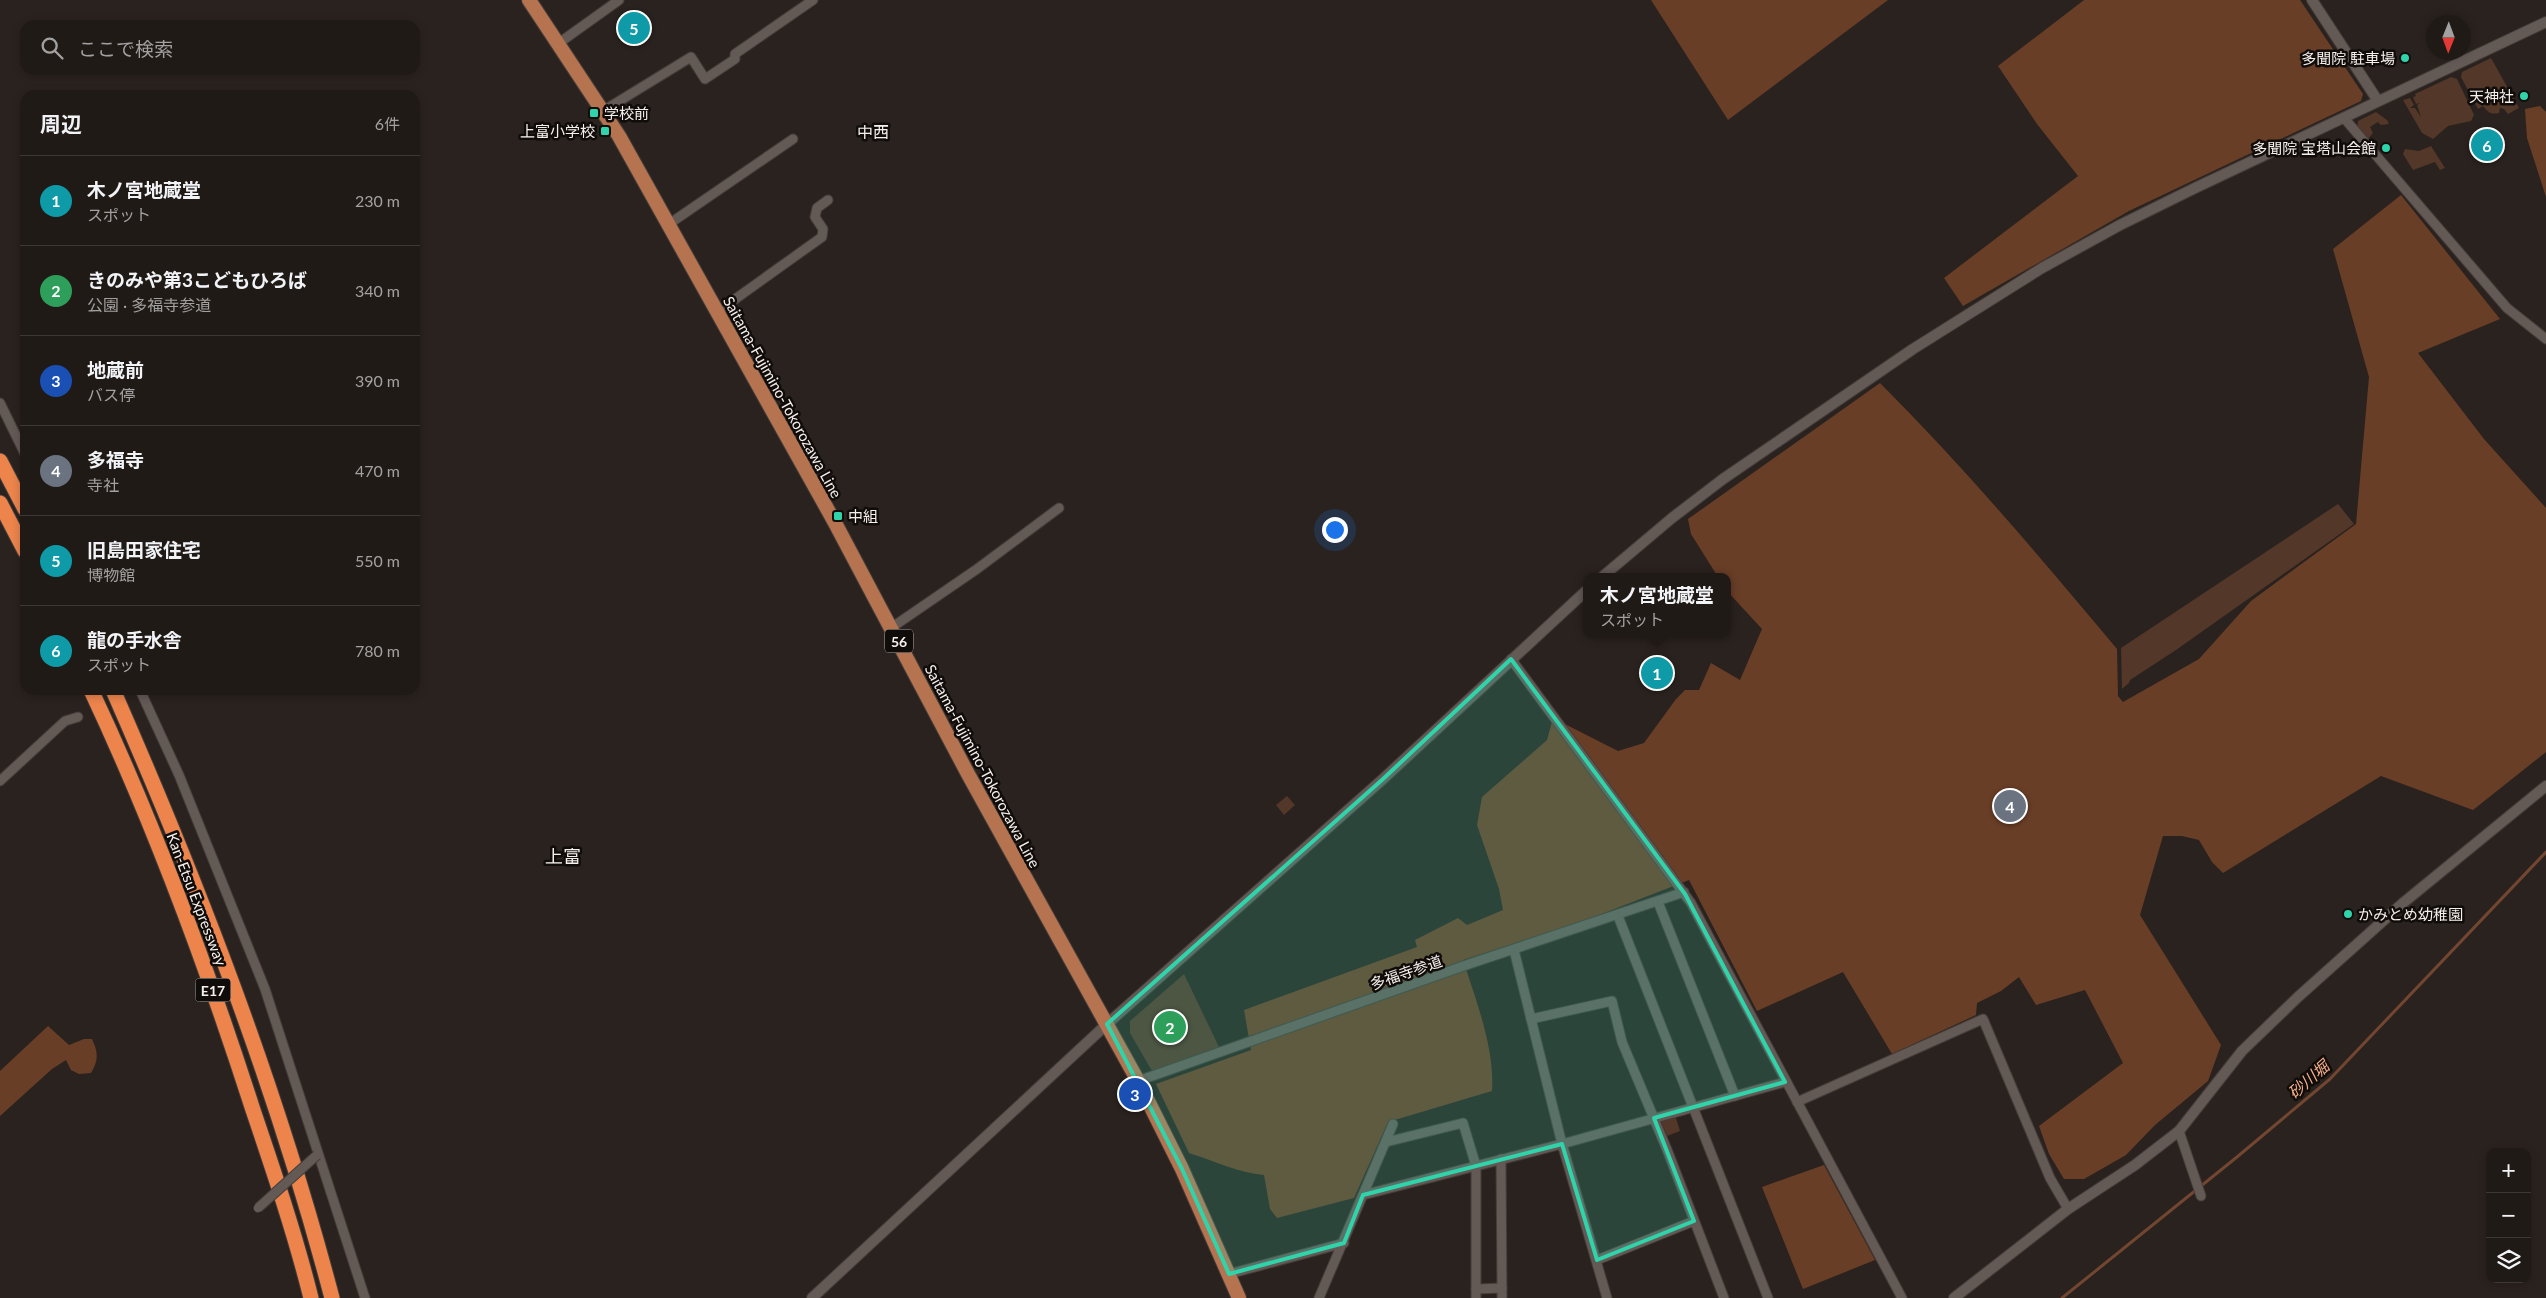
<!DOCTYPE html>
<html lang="ja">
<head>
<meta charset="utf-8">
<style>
	:root { --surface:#201a16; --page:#2d2723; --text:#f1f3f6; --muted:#a2a1a1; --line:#3d3835; --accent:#d93025 }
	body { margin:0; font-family:Lato,"Noto Sans JP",sans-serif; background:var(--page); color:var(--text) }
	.controls { position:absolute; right:15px; bottom:15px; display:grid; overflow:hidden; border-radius:10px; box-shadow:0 2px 8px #0003 }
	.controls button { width:45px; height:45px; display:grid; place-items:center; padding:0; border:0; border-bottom:1px solid var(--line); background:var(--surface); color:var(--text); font:25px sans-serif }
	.compass { position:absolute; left:2426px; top:15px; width:45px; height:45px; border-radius:50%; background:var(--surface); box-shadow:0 2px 8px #0003; rotate:181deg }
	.you { position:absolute; left:1334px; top:529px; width:18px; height:18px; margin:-12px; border:4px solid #fff; border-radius:50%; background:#1a73e8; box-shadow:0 0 0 8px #1a73e833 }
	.badge { display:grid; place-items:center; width:32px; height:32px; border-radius:50%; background:var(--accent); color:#fff; font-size:16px; font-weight:700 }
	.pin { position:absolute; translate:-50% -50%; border:2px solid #fff; box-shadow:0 1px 5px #0006 }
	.popup { position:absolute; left:1583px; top:573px; width:148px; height:65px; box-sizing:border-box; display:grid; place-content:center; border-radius:10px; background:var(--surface); filter:drop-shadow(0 1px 4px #0005); font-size:16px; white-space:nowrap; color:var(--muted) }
	.popup b { font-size:19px; color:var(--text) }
	.popup::after { content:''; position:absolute; left:50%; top:100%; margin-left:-10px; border:10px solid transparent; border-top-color:var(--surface) }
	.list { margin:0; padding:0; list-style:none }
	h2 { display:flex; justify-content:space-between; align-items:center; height:65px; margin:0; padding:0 20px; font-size:21px }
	h2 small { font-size:16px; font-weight:400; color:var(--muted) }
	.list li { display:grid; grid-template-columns:32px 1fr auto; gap:15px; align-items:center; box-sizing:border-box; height:90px; padding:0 20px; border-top:1px solid var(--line) }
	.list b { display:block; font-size:19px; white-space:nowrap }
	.list p { margin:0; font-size:16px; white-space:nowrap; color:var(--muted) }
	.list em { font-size:16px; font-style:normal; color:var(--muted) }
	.icon { flex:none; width:28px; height:28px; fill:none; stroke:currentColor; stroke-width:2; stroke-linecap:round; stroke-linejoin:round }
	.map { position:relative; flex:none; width:2546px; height:1298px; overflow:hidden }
	.search { position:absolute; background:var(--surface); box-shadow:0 2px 8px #0003; left:20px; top:20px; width:400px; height:55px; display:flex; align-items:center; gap:12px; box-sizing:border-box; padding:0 18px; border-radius:15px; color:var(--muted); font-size:19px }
	.panel { position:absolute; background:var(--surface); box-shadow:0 2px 8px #0003; left:20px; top:90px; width:400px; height:605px; border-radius:15px }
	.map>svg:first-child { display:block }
	.green { fill:#533728 }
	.forest { fill:#693e27 }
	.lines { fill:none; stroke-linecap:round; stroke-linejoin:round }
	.stream { stroke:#724630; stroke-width:3 }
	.minor-casing { stroke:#443d3a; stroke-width:11 }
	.tertiary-casing { stroke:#443d3a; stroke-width:12 }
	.primary-casing { stroke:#443d3a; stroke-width:16 }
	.motorway-casing { stroke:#443d3a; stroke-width:17 }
	.minor { stroke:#635955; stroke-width:9 }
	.tertiary { stroke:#635955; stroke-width:10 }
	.primary { stroke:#b57350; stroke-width:14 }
	.motorway { stroke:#ec844c; stroke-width:15 }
	.minor-bridge-casing { stroke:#443d3a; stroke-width:11; stroke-linecap:butt }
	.minor-bridge { stroke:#635955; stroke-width:9 }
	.marked { fill:#30d4aa; fill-opacity:0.2; stroke:#30d4aa; stroke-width:4; stroke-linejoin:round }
	.poi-dot { fill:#30d4aa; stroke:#100c0a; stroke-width:2 }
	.labels { text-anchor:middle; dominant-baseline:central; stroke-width:5; stroke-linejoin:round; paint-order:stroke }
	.shield { fill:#100c0a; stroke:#b1aca9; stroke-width:1 }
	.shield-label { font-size:14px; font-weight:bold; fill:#f6f0ed }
	.poi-label { font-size:15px; fill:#f6f0ed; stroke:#100c0a; text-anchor:end }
	.street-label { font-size:15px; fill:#f6f0ed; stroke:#100c0a }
	.neighbourhood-label { font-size:16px; fill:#f6f0ed; stroke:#100c0a }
	.water-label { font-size:16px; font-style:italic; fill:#f8af8a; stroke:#100c0a }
	.quarter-label { font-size:18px; fill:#f6f0ed; stroke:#100c0a }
</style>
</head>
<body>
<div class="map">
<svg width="2546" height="1298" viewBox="0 0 2546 1298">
	<rect width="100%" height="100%" fill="#2a221e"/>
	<!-- green -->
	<g class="green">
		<path d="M2491 58 2519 108 2508 114 2504 109 2500 108 2499 113C2490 115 2488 112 2483 106L2478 109 2461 77 2462 72Z"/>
		<polygon points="2451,77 2457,79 2474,115 2471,121 2448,126 2433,139 2422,133 2403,100 2410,98 2414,105 2410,108 2415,108 2421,117 2417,105 2420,103 2416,104 2413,97 2416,96 2415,94"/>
		<polygon points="2376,112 2387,120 2389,124 2381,125 2378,122 2370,127 2373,133 2368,139 2365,138 2357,128 2358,121"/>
		<polygon points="2431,146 2445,168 2440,170 2435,162 2413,170 2403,154 2405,149 2419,151"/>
		<polygon points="2338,504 2354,524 2176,650 2130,680 2129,683 2122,689 2121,648"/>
		<polygon points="1287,796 1295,805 1284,815 1276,805"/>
		<polygon points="1184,974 1219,1047 1152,1071 1130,1033 1130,1021"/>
		<polygon points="1675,1115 1680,1131 1667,1136 1661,1121"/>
	</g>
	<!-- forest -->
	<g class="forest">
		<polygon points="1651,0 1888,0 1728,120"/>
		<polygon points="2084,0 2300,0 2363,94 2361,101 2129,211 1963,306 1944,278 2078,176 2037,124 1998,66"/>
		<polygon points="2540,106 2546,112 2546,197 2527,138 2525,109"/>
		<path d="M2401 195 2500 319 2418 353 2484 439 2546 508V752L2473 810 2381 776 2223 873 2212 862 2199 840 2182 836H2163L2140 915 2221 1045 2208 1081 2155 1125 2126 1155 2084 1179H2064L2049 1154 2039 1126 2123 1063 2085 990 2036 1005 2019 977 2001 991 1977 1003 1976 1015 1892 1054 1843 972 1757 1011 1689 880 1576 924 1463 960C1476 1000 1495 1049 1492 1091L1388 1122 1354 1198 1277 1218 1270 1209 1264 1175C1238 1173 1215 1161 1189 1153L1156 1084 1251 1050 1244 1010 1417 947 1415 940 1458 918 1467 925 1503 910 1499 889 1477 825 1482 797 1547 740 1553 718 1618 751 1644 743 1676 699 1685 690H1699L1711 663 1740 680 1762 629 1727 591V577H1718L1691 534 1688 519 1880 383C1964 467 2041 558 2117 649L2118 696 2123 702 2199 659 2251 601 2356 524 2369 377 2333 249Z"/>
		<path d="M48 1026 69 1045 84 1039H92C98 1052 99 1060 91 1073L79 1074 71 1070 66 1060 52 1069 0 1116V1071Z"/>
		<polygon points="1824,1165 1875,1260 1803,1289 1762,1187"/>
	</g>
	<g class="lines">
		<!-- stream -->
		<polyline class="stream" points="2062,1298 2237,1157 2330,1079 2546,852"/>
		<defs>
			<g id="minor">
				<polyline points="559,43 619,0"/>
				<polyline points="603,111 691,57 705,79 735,59 735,54 813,0"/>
				<polyline points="2344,118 2507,308 2546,339"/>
				<polyline points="669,224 793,139"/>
				<polyline points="717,312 822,237 823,229 815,217 817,208 828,200"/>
				<polyline points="0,403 25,454"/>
				<polyline points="891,628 977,569 1059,508"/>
				<polyline points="1511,659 1691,903 1902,1298"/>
				<polyline points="140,690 179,775 265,989 365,1298"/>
				<polyline points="0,781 65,721 78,717"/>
				<polyline points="1658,902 1735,1096"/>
				<polyline points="1618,916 1768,1298"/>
				<polyline points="1514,950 1562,1144 1607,1298"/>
				<polyline points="1531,1019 1612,1001 1622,1042 1668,1152 1724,1298"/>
				<polyline points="1138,1081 1472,963 1684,892"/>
				<polyline points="1797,1102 1983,1019 2050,1178 2068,1209"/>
				<polyline points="2179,1131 2201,1196"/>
				<polyline points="1386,1142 1463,1123 1476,1166 1476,1298"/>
				<polyline points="1501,1159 1502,1298"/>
				<polyline points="1363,1195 1562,1144 1785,1082"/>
				<polyline points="1597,1260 1694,1221"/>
				<polyline points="1229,1274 1344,1243"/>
				<polyline points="1476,1289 1502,1288"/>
				<polyline points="1319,1298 1393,1124"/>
			</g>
			<g id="tertiary">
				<polyline points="2312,0 2378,101"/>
				<polyline points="1602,577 1672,518 1723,479 1913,349 2042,268 2120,225 2195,188 2546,22"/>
				<polyline points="812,1298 1107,1024 1383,779 1587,590"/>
				<polyline points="1954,1298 2068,1209 2135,1165 2179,1131 2242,1051 2298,997 2403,903 2546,786"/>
			</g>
			<polyline id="primary" points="529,0 619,136 834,521 968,774 1138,1081 1182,1169 1239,1298"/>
			<g id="motorway">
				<polyline points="0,461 25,509"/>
				<polyline points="0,503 25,551"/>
				<path d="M91 690C155 826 207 967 253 1110 274 1172 295 1234 311 1298"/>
				<path d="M113 690C200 888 277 1089 332 1298"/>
			</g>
		</defs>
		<!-- minor casing -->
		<use href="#minor" class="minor-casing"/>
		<!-- tertiary casing -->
		<use href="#tertiary" class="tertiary-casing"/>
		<!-- primary casing -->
		<use href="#primary" class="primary-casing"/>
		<!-- motorway casing -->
		<use href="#motorway" class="motorway-casing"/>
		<!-- minor -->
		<use href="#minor" class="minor"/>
		<!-- tertiary -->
		<use href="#tertiary" class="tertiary"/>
		<!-- primary -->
		<use href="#primary" class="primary"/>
		<!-- motorway -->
		<use href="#motorway" class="motorway"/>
		<defs>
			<polyline id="minor-bridge" points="258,1208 317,1155"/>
		</defs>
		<!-- minor-bridge casing -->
		<use href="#minor-bridge" class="minor-bridge-casing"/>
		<!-- minor-bridge -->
		<use href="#minor-bridge" class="minor-bridge"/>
	</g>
	<!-- marked area -->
	<path class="marked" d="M1511 659 1685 894 1785 1082 1654 1118 1694 1221 1597 1260 1562 1144 1363 1195 1344 1243 1229 1274 1182 1169 1107 1024 1383 779Z"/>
	<!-- markers -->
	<g class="poi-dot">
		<circle cx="2405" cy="58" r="5"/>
		<circle cx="2524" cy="96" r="5"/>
		<rect x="589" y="108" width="10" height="10" rx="2.5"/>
		<rect x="600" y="126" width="10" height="10" rx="2.5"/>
		<circle cx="2386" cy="148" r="5"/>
		<rect x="833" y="511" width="10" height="10" rx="2.5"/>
		<circle cx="2348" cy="914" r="5"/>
	</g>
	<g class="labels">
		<!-- shield labels -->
		<g class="shield">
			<rect x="885" y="629.5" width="28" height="23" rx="4"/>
			<rect x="195.5" y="978.5" width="35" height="23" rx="4"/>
		</g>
		<g class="shield-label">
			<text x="899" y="641">56</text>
			<text x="213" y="990">E17</text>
		</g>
		<!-- poi labels -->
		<g class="poi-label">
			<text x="2395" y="58">多聞院 駐車場</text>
			<text x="2514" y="96">天神社</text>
			<text x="604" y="113" text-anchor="start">学校前</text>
			<text x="595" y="131">上富小学校</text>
			<text x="2376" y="148">多聞院 宝塔山会館</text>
			<text x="848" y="516" text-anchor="start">中組</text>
			<text x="2358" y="914" text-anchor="start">かみとめ幼稚園</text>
		</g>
		<!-- street labels -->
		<g class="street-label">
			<text transform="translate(783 397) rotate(61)">Saitama-Fujimino-Tokorozawa Line</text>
			<text transform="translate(983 766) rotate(62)">Saitama-Fujimino-Tokorozawa Line</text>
			<text transform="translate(197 899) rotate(69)">Kan-Etsu Expressway</text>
			<text transform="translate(1406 972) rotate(-19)">多福寺参道</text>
		</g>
		<!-- neighbourhood labels -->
		<g class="neighbourhood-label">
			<text x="873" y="131">中西</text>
		</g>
		<!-- water labels -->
		<g class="water-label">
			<text transform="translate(2308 1079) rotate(-41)">砂川堀</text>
		</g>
		<!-- quarter labels -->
		<g class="quarter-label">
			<text x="563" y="856">上富</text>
		</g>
	</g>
</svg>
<div class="controls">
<button>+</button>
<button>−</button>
<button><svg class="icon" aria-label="layers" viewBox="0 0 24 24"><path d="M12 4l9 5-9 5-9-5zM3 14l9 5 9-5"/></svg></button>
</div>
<svg class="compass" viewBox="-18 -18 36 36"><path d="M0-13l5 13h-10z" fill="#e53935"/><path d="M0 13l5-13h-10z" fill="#a2a1a1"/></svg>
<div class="you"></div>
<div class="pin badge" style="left:1657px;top:673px;background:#0f9aa8">1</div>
<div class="popup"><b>木ノ宮地蔵堂</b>スポット</div>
<div class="pin badge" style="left:1170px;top:1027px;background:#2e9e5b">2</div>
<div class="pin badge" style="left:1135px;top:1094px;background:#1a4fb4">3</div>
<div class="pin badge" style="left:2010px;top:806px;background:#6b7280">4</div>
<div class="pin badge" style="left:634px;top:28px;background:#0f9aa8">5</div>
<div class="pin badge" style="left:2487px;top:145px;background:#0f9aa8">6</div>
<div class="search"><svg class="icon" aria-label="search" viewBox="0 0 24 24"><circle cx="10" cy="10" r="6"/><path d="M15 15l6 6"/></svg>ここで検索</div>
<section class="panel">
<h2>周辺<small>6件</small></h2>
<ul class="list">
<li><span class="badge" style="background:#0f9aa8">1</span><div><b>木ノ宮地蔵堂</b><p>スポット</p></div><em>230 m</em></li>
<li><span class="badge" style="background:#2e9e5b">2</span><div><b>きのみや第3こどもひろば</b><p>公園 · 多福寺参道</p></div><em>340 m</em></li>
<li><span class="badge" style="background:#1a4fb4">3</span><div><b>地蔵前</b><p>バス停</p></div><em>390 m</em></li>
<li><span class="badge" style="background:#6b7280">4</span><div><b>多福寺</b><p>寺社</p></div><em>470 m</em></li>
<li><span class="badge" style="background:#0f9aa8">5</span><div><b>旧島田家住宅</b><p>博物館</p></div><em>550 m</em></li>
<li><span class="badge" style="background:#0f9aa8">6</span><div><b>龍の手水舎</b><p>スポット</p></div><em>780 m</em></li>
</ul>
</section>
</div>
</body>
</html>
